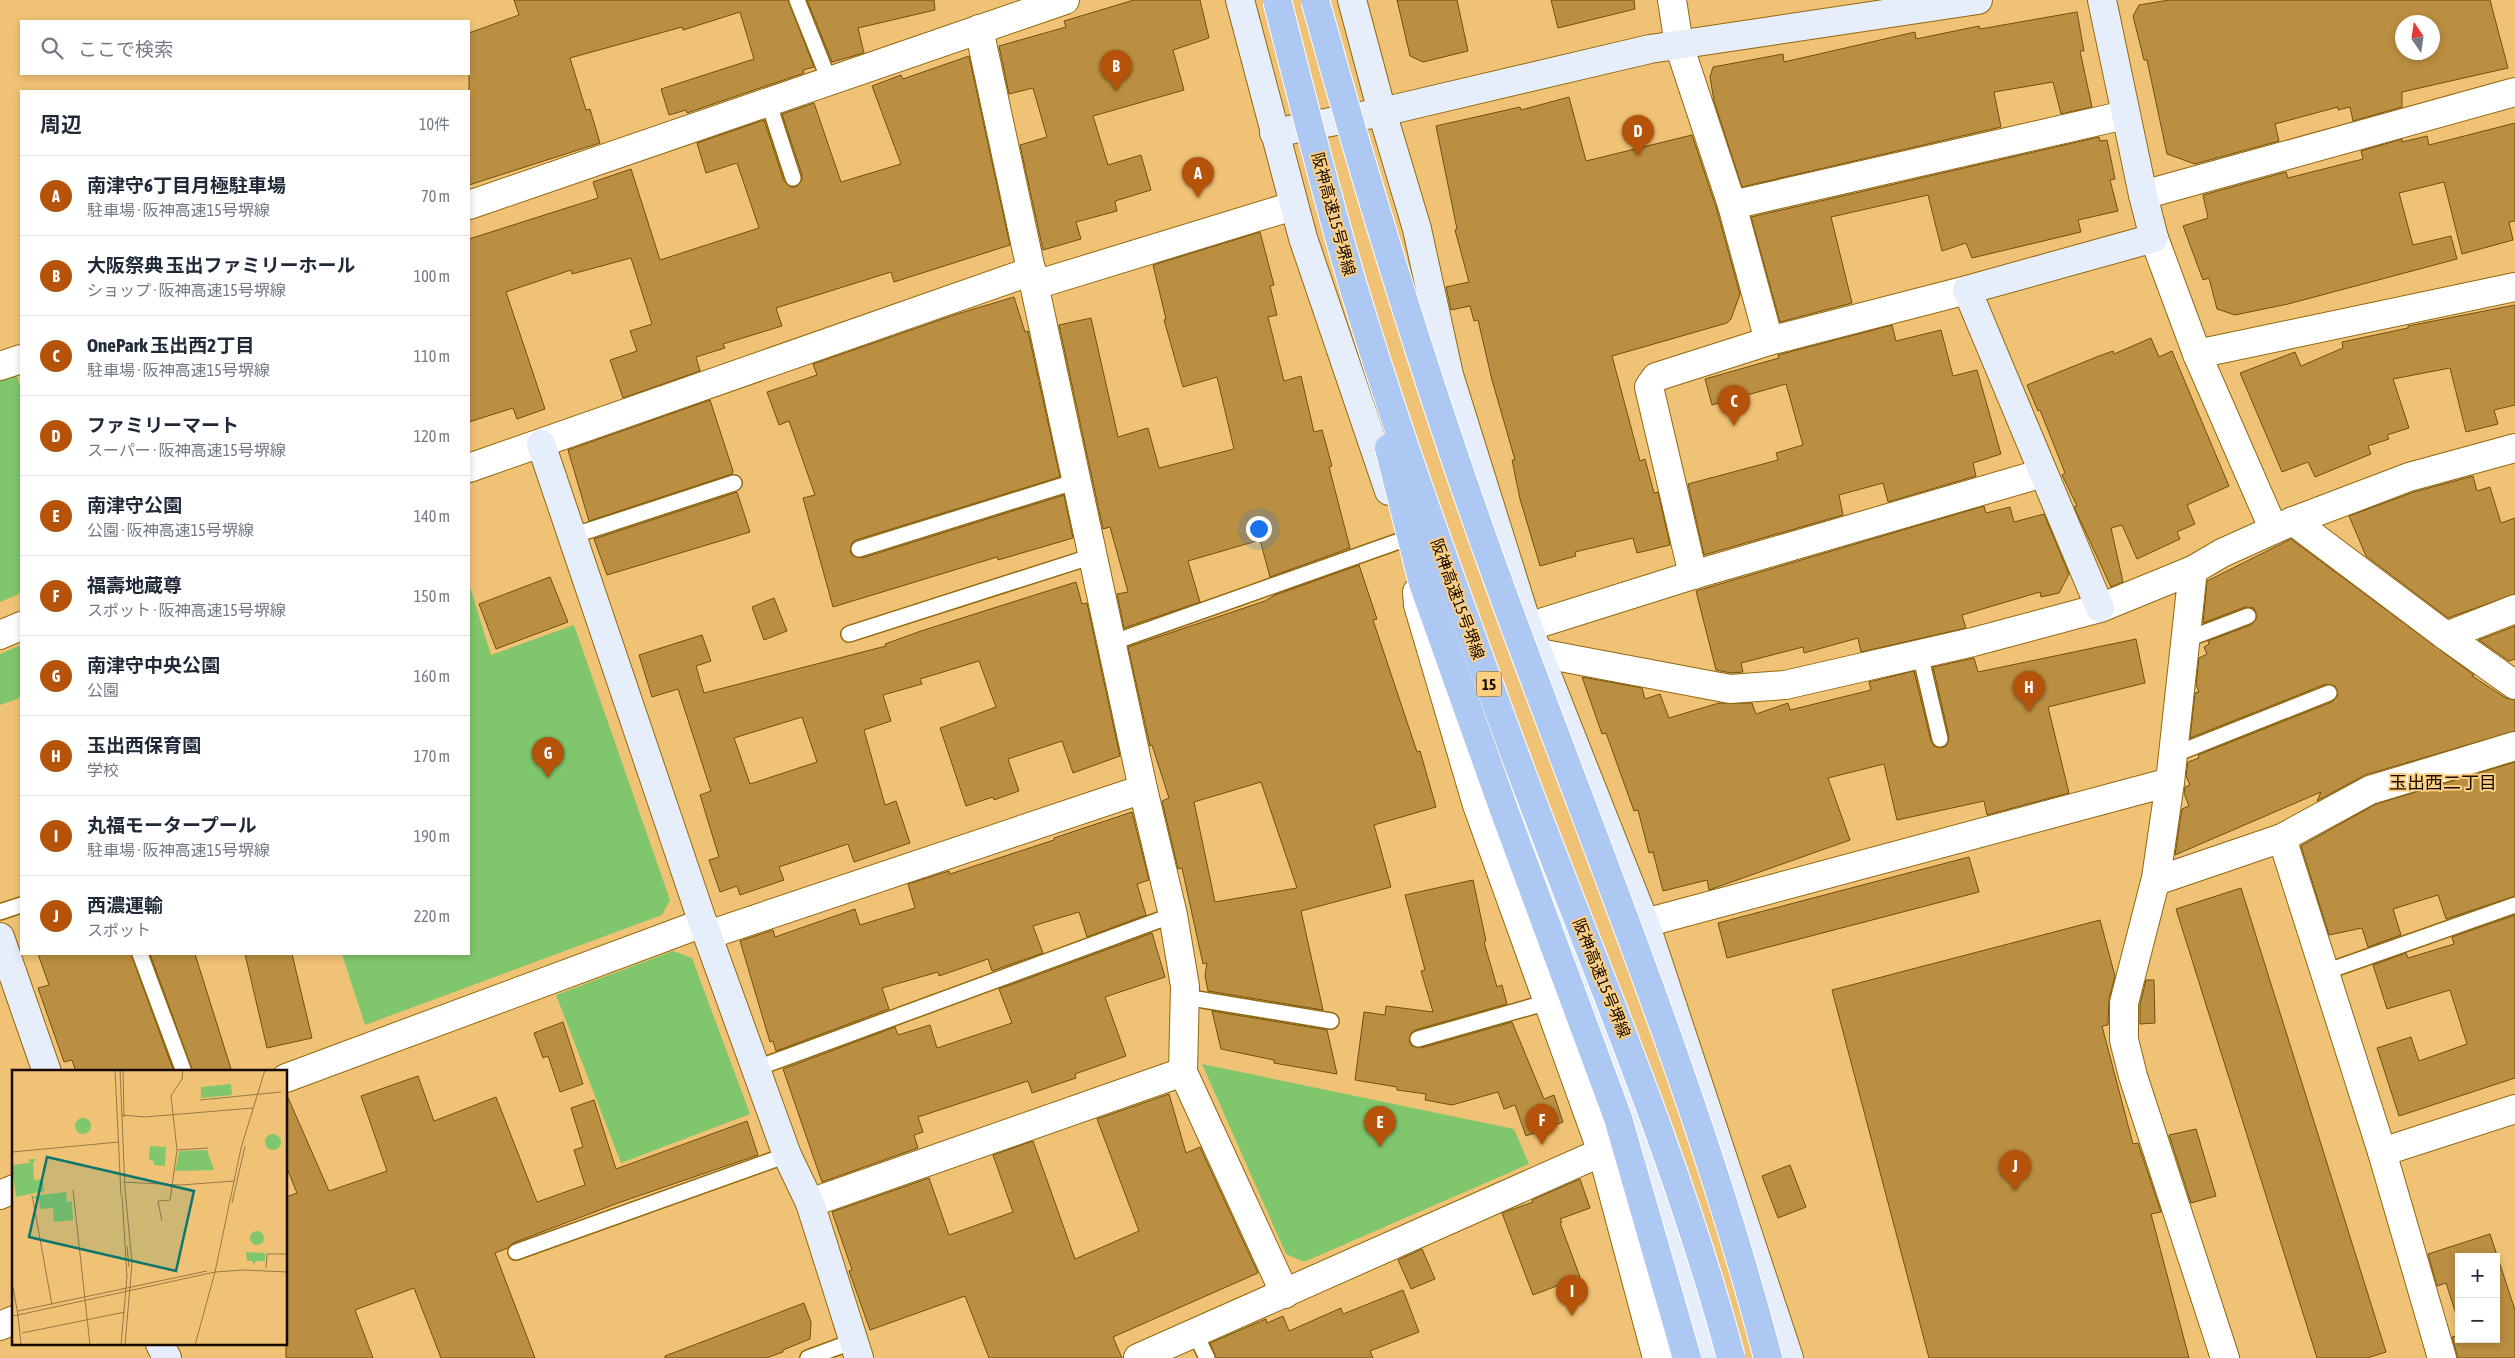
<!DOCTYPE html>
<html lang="ja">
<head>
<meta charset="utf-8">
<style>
	:root { --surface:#fff; --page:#f6f6f7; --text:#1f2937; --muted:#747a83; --line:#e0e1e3; --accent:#b45309 }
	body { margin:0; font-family:"Asap Condensed","Noto Sans JP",sans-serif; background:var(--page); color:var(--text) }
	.controls { position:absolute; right:15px; bottom:15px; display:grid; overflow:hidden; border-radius:0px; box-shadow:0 2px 8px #0003 }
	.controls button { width:45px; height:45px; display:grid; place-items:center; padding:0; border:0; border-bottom:1px solid var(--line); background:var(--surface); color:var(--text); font:25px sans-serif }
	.compass { position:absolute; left:2395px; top:15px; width:45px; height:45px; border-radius:50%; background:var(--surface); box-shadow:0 2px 8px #0003; rotate:347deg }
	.you { position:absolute; left:1258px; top:528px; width:18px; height:18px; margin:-12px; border:4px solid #fff; border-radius:50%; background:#1a73e8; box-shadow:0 0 0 8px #1a73e833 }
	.badge { display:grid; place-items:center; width:32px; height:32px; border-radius:50%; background:var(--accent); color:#fff; font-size:16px; font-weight:700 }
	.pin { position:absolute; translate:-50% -41px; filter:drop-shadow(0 1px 2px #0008) }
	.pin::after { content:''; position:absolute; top:26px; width:18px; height:15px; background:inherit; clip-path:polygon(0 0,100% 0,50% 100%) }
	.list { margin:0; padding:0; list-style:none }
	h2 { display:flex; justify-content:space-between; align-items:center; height:65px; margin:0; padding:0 20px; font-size:21px }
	h2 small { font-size:16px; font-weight:400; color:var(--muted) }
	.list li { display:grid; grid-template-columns:32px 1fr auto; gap:15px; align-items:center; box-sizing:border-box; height:80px; padding:0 20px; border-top:1px solid var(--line) }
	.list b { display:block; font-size:19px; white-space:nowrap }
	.list p { margin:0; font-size:16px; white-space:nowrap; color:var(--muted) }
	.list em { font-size:16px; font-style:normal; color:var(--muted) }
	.icon { flex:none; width:28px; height:28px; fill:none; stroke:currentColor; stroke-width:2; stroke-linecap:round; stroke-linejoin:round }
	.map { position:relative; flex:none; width:2515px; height:1358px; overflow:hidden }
	.search { position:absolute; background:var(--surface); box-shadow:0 2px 8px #0003; left:20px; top:20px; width:450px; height:55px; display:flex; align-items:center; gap:12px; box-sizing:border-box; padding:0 18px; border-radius:0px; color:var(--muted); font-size:19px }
	.panel { position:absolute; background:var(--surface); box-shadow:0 2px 8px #0003; left:20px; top:90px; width:450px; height:865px; border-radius:0px }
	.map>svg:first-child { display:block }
	.green { fill:#80c66d }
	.building { fill:#bb8f41; stroke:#715011; fill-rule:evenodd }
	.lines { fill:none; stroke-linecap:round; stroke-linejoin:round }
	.lane-casing { stroke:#92680e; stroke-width:18 }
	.street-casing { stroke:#92680e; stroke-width:30 }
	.secondary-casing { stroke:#92680e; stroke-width:30 }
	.lane { stroke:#fff; stroke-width:15 }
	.street { stroke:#fff; stroke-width:28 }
	.secondary { stroke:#e6eefb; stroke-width:28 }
	.highway-bridge-casing { stroke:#fff; stroke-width:30; stroke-linecap:butt }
	.highway-bridge { stroke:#adc8f3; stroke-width:28 }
	.labels { text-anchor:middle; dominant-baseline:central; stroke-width:4; stroke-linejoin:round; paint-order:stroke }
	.shield { fill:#fdcf81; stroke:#5c4527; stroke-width:1 }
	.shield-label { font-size:15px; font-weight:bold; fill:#170a00 }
	.street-label { font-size:16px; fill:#170a00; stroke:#fdcf81 }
	.neighbourhood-label { font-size:18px; fill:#170a00; stroke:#fdcf81 }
	.inset-road { fill:none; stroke:#997846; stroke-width:1 }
	.view { fill:#0f766e; fill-opacity:0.15; stroke:#0f766e; stroke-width:2.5 }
	.inset-edge { fill:none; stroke:#170a00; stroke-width:2.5 }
</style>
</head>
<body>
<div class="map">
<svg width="2515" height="1358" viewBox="0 0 2515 1358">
	<rect width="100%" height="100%" fill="#f0c275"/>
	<!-- green -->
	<g class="green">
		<polygon points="16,374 21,389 21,593 0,602 0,379"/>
		<polygon points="469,584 491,655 574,625 670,900 662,915 365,1025 342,954 469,954"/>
		<polygon points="21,645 21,702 20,698 0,705 0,654"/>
		<polygon points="673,951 692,958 750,1114 621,1163 556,995"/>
		<polygon points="1202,1064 1514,1129 1529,1164 1304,1262 1286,1254"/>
	</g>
	<!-- building -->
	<g class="building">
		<polygon points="514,0 788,0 814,67 803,70 804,73 687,113 686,110 669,115 661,89 754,59 740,12 683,30 682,27 570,58 586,110 590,109 600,143 469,185 469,33 519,15"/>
		<polygon points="807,0 934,0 935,10 858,28 864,53 832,62"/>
		<polygon points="1134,0 1200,0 1209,38 1173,50 1184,90 1093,116 1108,165 1141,155 1151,190 1115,201 1117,211 1076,222 1081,239 1043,250 1020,145 1047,137 1033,88 1009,94 999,46 1066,27 1064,21"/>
		<polygon points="1397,0 1457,0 1468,51 1423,62 1410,56"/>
		<polygon points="1551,0 1634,0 1635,9 1558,28"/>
		<path d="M2169 0H2490L2508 68 2402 92V107L2353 121 2350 107 2338 110V107L2275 124 2279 141 2195 164 2167 154 2147 60H2144L2133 16 2139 5ZM2402 22H2432V52H2402Z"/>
		<polygon points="2077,12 2084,51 2080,51 2092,107 2061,114 2053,82 1994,92 2001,127 1742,187 1714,101 1710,77 1713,67 1783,54 1784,62 1915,32 1916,39 1979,26 1980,29"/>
		<polygon points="969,56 1010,245 894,282 891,272 776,308 782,326 723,344 725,348 696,357 700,371 623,398 610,360 637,351 630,331 652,324 631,258 572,274 571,270 506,292 545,409 517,419 513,408 469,422 469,239 598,198 593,182 631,169 660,260 759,228 737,163 706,173 697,143 764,120 784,181 791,187 796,187 802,180 802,175 782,114 814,103 841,182 901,164 872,86 901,75 903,79"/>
		<polygon points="1569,97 1586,161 1692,135 1717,210 1740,294 1731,319 1727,323 1612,356 1640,461 1645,459 1654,493 1658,492 1670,545 1637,553 1633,538 1575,552 1576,556 1540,566 1520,499 1512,460 1515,460 1492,380 1478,320 1474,321 1470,306 1451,310 1446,287 1469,282 1455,230 1457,229 1436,126 1520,107 1521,110"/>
		<polygon points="2515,123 2515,221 2509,222 2513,240 2462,254 2444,182 2399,193 2413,245 2451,236 2457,259 2288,304 2235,315 2217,309 2209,278 2203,280 2183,226 2208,218 2203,195 2286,172 2288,178 2363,159 2361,151 2402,139 2402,142 2427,136 2429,145"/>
		<polygon points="2099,137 2100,141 2107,140 2115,179 2110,180 2118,211 2078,220 2081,232 1972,258 1966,243 1942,251 1928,195 1831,217 1852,303 1780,322 1751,217"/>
		<polygon points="1260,232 1274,285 1270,286 1277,315 1268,317 1284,381 1301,376 1314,432 1322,430 1332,466 1329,467 1350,548 1270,577 1260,540 1188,561 1200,602 1124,628 1117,594 1128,592 1110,527 1103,529 1059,325 1091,318 1118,437 1148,428 1159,468 1234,449 1217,377 1183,387 1164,320 1166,319 1153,265"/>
		<polygon points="1014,297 1025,332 1028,331 1060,477 856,540 852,543 850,551 853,556 862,558 1064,495 1073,538 998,560 997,557 833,607 803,498 815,495 789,421 779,425 767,392 817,375 813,364 957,314"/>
		<polygon points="2515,305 2515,405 2494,410 2498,424 2466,432 2450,368 2393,379 2409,428 2387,435 2389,439 2368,446 2371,454 2315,477 2308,462 2282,472 2240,373 2295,352 2301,366 2343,348 2342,342 2408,328 2408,326"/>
		<polygon points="1892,325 1896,341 1941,330 1953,376 1977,370 2001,454 1973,463 1976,476 1888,502 1883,483 1839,495 1843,515 1704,555 1688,484 1778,460 1776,453 1803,445 1786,384 1712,405 1705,379 1779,358 1778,355"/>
		<polygon points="2151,338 2159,357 2172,351 2229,486 2187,505 2195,524 2177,532 2180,539 2137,559 2122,525 2111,528 2123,582 2111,587 2074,507 2077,506 2062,475 2065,473 2040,410 2038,411 2027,385 2099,356 2113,351 2114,354"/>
		<polygon points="710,400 733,471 732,474 589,521 568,450"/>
		<polygon points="2473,476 2477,491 2490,487 2501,523 2515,518 2515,594 2448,618 2366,556 2349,516 2414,492"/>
		<polygon points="737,492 750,532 607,575 594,539"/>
		<polygon points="1984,506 1986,513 2010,507 2014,522 2044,514 2069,574 2059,593 2041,597 2040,592 1962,615 1966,628 1861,652 1858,638 1804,653 1803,647 1741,663 1743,672 1731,673 1716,670 1696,591"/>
		<polygon points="2291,539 2474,675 2472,676 2506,698 2515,700 2515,731 2365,775 2317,801 2321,792 2175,855 2182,809 2189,806 2184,793 2185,787 2190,785 2186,776 2188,762 2199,758 2198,755 2332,702 2338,695 2335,686 2326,684 2190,738 2195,693 2199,692 2196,685 2199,658 2207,654 2204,647 2209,644 2208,641 2251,625 2257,617 2254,608 2245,607 2203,623 2207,581"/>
		<path d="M1359 565 1377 619 1373 620 1417 752 1420 751 1436 807 1374 825 1391 887 1301 911 1323 1010 1208 991 1205 976 1207 963 1203 964 1182 868 1178 869 1162 801 1169 798 1152 745 1150 746 1128 647 1265 601 1275 595ZM1261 782 1297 888 1215 902 1194 802Z"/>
		<polygon points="550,577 568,622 496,649 479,604"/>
		<path d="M1076 582 1082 604 1087 603 1120 756 1073 773 1062 741 1008 759 1019 791 994 800 993 797 966 806 940 728 996 707 979 661 920 679 922 684 883 695 891 721 864 730 885 805 896 801 910 843 854 862 848 844 779 867 784 880 740 895 737 886 720 892 709 860 719 857 700 795 711 791 678 689 652 697 639 655 702 635 711 661 696 666 704 693 886 646 885 644 921 631ZM802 717 817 762 750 784 734 738Z"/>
		<polygon points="774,598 787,631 764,640 752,607"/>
		<polygon points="2515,626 2515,659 2509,661 2479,640"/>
		<polygon points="2136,639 2145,683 2048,707 2069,793 1987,815 1984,801 1897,820 1884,764 1828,778 1850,840 1709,890 1707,880 1663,891 1653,852 1649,853 1638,810 1634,811 1606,733 1602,734 1582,677 1642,688 1645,699 1660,694 1669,718 1719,703 1752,703 1756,714 1788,703 1790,710 1871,690 1869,682 1914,671 1931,741 1934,746 1942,748 1947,745 1949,737 1933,667 1974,658 1978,672"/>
		<polygon points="2515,762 2515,896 2446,919 2438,895 2393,909 2401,935 2368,947 2362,928 2329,935 2301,846 2376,804"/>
		<polygon points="1132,812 1149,880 1137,884 1146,915 1087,937 1079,912 1033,926 1043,953 992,971 988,959 939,976 938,972 882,988 889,1009 776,1051 773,1041 770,1042 740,941 773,930 775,937 855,909 860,925 915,908 908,884 949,871 950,874 1054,840 1054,838"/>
		<polygon points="1969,857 1979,892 1727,958 1718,923"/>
		<polygon points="1473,880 1486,941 1484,942 1497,987 1502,985 1507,1004 1415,1030 1411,1033 1409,1041 1412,1046 1421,1048 1512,1022 1544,1099 1554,1095 1563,1122 1526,1136 1515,1105 1504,1109 1498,1092 1452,1105 1425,1100 1426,1094 1397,1090 1397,1087 1355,1080 1364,1012 1385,1015 1386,1006 1433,1012 1421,971 1425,970 1405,895"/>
		<polygon points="2241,888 2386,1352 2367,1358 2317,1358 2176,909"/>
		<polygon points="2515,915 2515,1078 2399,1116 2377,1048 2411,1037 2419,1061 2467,1044 2450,990 2387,1009 2373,965 2406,953 2408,958 2454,944 2452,937"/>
		<polygon points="2100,920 2115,976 2109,999 2108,1025 2102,1026 2133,1144 2138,1143 2161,1212 2151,1214 2189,1358 1929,1358 1832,990"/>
		<polygon points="1152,933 1165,977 1105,997 1126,1056 1075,1074 1076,1078 1032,1093 1028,1081 918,1117 923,1132 914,1135 918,1148 822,1182 783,1069 895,1027 898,1035 930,1025 937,1048 1012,1023 999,989"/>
		<polygon points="38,954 131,954 174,1072 76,1072 72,1060 64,1062 38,988 49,985"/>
		<polygon points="150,954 195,954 232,1072 193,1072"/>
		<polygon points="245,954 292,954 312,1038 267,1048"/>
		<polygon points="2146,980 2154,980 2155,1023 2140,1024 2140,1005"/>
		<polygon points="1212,1011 1327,1030 1337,1074 1274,1063 1274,1060 1221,1049"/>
		<polygon points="563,1022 583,1084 560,1092 548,1056 543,1058 534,1033"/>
		<polygon points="418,1076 434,1121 496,1097 537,1202 585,1185 574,1150 583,1147 571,1108 594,1100 616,1169 747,1121 758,1155 618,1203 513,1243 508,1248 495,1253 535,1358 441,1358 414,1288 355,1310 373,1358 286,1358 286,1197 297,1193 286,1166 286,1093 329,1191 387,1171 361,1096"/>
		<polygon points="1169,1094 1186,1153 1200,1147 1258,1273 1113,1337 1122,1358 989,1358 965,1296 870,1330 849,1271 852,1270 832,1212 929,1178 949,1235 1013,1212 993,1155 1033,1141 1075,1259 1139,1231 1097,1119"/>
		<polygon points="2196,1129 2216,1196 2191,1203 2169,1135"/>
		<polygon points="1790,1165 1806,1207 1778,1218 1762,1176"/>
		<polygon points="1580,1179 1590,1208 1560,1219 1562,1222 1560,1223 1580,1277 1533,1295 1502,1213 1533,1202 1532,1200"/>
		<polygon points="2490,1234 2515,1310 2515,1358 2458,1358 2452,1337 2459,1335 2459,1339 2496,1339 2496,1257 2459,1257 2459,1323 2446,1283 2437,1286 2428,1254"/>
		<polygon points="1422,1249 1435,1279 1411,1289 1398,1260"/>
		<polygon points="1403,1290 1419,1332 1370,1351 1373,1358 1216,1358 1210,1343 1266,1319 1267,1323 1283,1316 1289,1331 1341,1308 1343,1314"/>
		<polygon points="804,1303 811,1322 810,1339 783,1350 783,1352 766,1358 665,1358 665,1356"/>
	</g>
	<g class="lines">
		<defs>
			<g id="lane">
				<polyline points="797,0 829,80"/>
				<polyline points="768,101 793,178"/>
				<polyline points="572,536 734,483"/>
				<polyline points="859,549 1077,481"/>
				<polyline points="849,634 1093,556"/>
				<polyline points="2185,640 2248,616"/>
				<polyline points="1111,643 1405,539"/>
				<polyline points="1920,654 1940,739"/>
				<polyline points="2173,755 2329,693"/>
				<polyline points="0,912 21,905"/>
				<polyline points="140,954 184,1072"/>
				<polyline points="2325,972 2515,905"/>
				<polyline points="1185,997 1331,1021"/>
				<polyline points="1418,1039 1548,1002"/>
				<polyline points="757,1068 1173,915"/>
				<polyline points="516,1252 787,1155"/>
				<polyline points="1195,1333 1207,1358"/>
				<polyline points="808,1358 854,1341"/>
			</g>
			<g id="street">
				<polyline points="1672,0 1679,45 1732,205 1769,341"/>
				<polyline points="979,29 1143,789 1173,915 1185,986 1183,1072 1285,1294"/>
				<polyline points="2143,195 2515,92"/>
				<polyline points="469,205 1065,0"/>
				<polyline points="1732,205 2125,115"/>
				<polyline points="2154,238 2197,354 2273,528"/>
				<polyline points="1035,285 1293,206"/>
				<polyline points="2197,354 2515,287"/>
				<polyline points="0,366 21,359"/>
				<polyline points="469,468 1032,271"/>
				<polyline points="2293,521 2446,636 2515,685"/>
				<polyline points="2193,570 2170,782 2156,878 2124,1003 2124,1040 2133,1076 2225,1358"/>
				<polyline points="1693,575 1649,387 1656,377 1769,341 1967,290"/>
				<polyline points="1417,592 1418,605 1477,805 1602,1152 1657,1358"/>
				<polyline points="1528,627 1693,575 2043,473"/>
				<polyline points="0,635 21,626"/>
				<polyline points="2446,636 2515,609"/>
				<polyline points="1539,653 1730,689 1785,685 1973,642 2100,608 2193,570 2222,553 2293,521 2409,477 2515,448"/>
				<polyline points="2282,838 2382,1152 2442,1358"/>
				<polyline points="2156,881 2282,838 2370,790 2515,746"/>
				<polyline points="1645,923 2170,782"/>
				<polyline points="708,935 1143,789"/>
				<polyline points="286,1078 703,923"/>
				<polyline points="2382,1152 2515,1109"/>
				<polyline points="0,1195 14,1189"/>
				<polyline points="810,1203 1183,1072"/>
				<polyline points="0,1326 14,1320"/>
				<polyline points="1138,1358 1602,1152"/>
			</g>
			<g id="secondary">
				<polyline points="1240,0 1303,238 1389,491"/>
				<polyline points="1352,0 1382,112 1417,229 1449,375 1528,627 1645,923 1789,1358"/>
				<polyline points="1274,133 1382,112 1650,49 1978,0"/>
				<polyline points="541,444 703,923 787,1155 810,1203 859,1358"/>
				<polyline points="1443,606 1449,616 1671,1225 1711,1358"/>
				<polyline points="2100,608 1967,290 2154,238 2143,195 2102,0"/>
				<polyline points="0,937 47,1072"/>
				<polyline points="160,1344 167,1358"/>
			</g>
		</defs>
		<!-- lane casing -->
		<use href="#lane" class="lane-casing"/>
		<!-- street casing -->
		<use href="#street" class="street-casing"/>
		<!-- secondary casing -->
		<use href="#secondary" class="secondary-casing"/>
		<!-- lane -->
		<use href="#lane" class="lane"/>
		<!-- street -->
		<use href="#street" class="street"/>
		<!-- secondary -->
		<use href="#secondary" class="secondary"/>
		<defs>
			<g id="highway-bridge">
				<path d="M1277 0C1302 97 1326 196 1355 292 1402 448 1459 602 1515 755 1589 955 1676 1151 1731 1358"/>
				<path d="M1315 0C1371 201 1432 401 1504 597 1596 849 1700 1097 1768 1358"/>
				<polyline points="1389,448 1423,583 1504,810 1618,1118 1687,1358"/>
			</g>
		</defs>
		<!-- highway-bridge casing -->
		<use href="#highway-bridge" class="highway-bridge-casing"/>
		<!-- highway-bridge -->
		<use href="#highway-bridge" class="highway-bridge"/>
	</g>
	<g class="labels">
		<!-- shield labels -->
		<rect class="shield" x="1476.5" y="671.5" width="25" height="25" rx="4"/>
		<g class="shield-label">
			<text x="1489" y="684">15</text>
		</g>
		<!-- street labels -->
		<g class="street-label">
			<text transform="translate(1334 214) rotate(75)">阪神高速15号堺線</text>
			<text transform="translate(1458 599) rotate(70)">阪神高速15号堺線</text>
			<text transform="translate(1602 978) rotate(68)">阪神高速15号堺線</text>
		</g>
		<!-- neighbourhood labels -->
		<g class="neighbourhood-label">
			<text x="2443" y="782">玉出西二丁目</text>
		</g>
	</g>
	<!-- overview -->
	<g transform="translate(12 1070)">
		<rect width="275" height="275" fill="#f0c275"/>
		<path d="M219 14 220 25 189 28V17ZM63 56a8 8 0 1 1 16 0a8 8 0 1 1-16 0ZM253 72a8 8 0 1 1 16 0a8 8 0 1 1-16 0ZM138 76 154 77 153 96 142 95V91L137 90ZM195 80 202 100 163 101 167 81ZM17 89H24L21 93 22 110 31 109 32 121 4 127 0 95 17 93ZM54 122 55 132 60 131 61 150 42 152 41 138 28 139 27 129H22V126ZM238 168a7 7 0 1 1 14 0a7 7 0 1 1-14 0ZM234 182 253 183V191H245L241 195V191H235Z" fill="#80c66d"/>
		<path class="inset-road" d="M103 0 109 125M108 0 113 119 120 193 113 275M111 0 112 47M188 30 269 22M110 45 133 47 241 38M165 80 196 78M0 82 107 72M111 112 169 115 222 111M61 120 78 275M20 125 40 235M110 125 115 207M220 133 233 76M150 151 146 131 158 130 165 80 159 26 170 9 171 0M115 176 117 197M254 198 255 184H274M0 212 6 245 203 202 231 200 275 202M6 241 195 201M0 246 6 245 9 275M10 263 113 242M109 275 115 206M183 275 203 202 229 78 253 0"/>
		<path class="view" d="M35 87 182 121 164 201 17 167Z"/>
		<rect width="275" height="275" class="inset-edge"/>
	</g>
</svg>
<div class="controls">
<button>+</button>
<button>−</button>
</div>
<svg class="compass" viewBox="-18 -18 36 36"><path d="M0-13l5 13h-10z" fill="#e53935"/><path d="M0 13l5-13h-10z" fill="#747a83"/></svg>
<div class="you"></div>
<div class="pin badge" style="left:1198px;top:198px">A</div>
<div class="pin badge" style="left:1116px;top:91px">B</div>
<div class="pin badge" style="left:1734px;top:426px">C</div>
<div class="pin badge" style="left:1638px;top:156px">D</div>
<div class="pin badge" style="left:1380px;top:1147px">E</div>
<div class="pin badge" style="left:1542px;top:1145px">F</div>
<div class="pin badge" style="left:548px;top:778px">G</div>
<div class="pin badge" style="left:2029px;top:712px">H</div>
<div class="pin badge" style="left:1572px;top:1316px">I</div>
<div class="pin badge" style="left:2015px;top:1191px">J</div>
<div class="search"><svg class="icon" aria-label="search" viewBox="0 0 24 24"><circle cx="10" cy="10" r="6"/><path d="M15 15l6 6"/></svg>ここで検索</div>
<section class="panel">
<h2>周辺<small>10件</small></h2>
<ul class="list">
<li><span class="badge">A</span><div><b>南津守6丁目月極駐車場</b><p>駐車場 · 阪神高速15号堺線</p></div><em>70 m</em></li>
<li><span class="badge">B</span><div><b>大阪祭典 玉出ファミリーホール</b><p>ショップ · 阪神高速15号堺線</p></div><em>100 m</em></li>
<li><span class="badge">C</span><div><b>OnePark 玉出西2丁目</b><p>駐車場 · 阪神高速15号堺線</p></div><em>110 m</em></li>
<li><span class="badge">D</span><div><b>ファミリーマート</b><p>スーパー · 阪神高速15号堺線</p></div><em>120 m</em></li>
<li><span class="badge">E</span><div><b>南津守公園</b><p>公園 · 阪神高速15号堺線</p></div><em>140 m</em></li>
<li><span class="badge">F</span><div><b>福壽地蔵尊</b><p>スポット · 阪神高速15号堺線</p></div><em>150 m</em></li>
<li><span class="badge">G</span><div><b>南津守中央公園</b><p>公園</p></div><em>160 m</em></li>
<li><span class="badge">H</span><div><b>玉出西保育園</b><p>学校</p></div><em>170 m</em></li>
<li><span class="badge">I</span><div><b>丸福モータープール</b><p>駐車場 · 阪神高速15号堺線</p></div><em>190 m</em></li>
<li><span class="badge">J</span><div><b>西濃運輸</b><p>スポット</p></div><em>220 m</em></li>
</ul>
</section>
</div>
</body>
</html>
